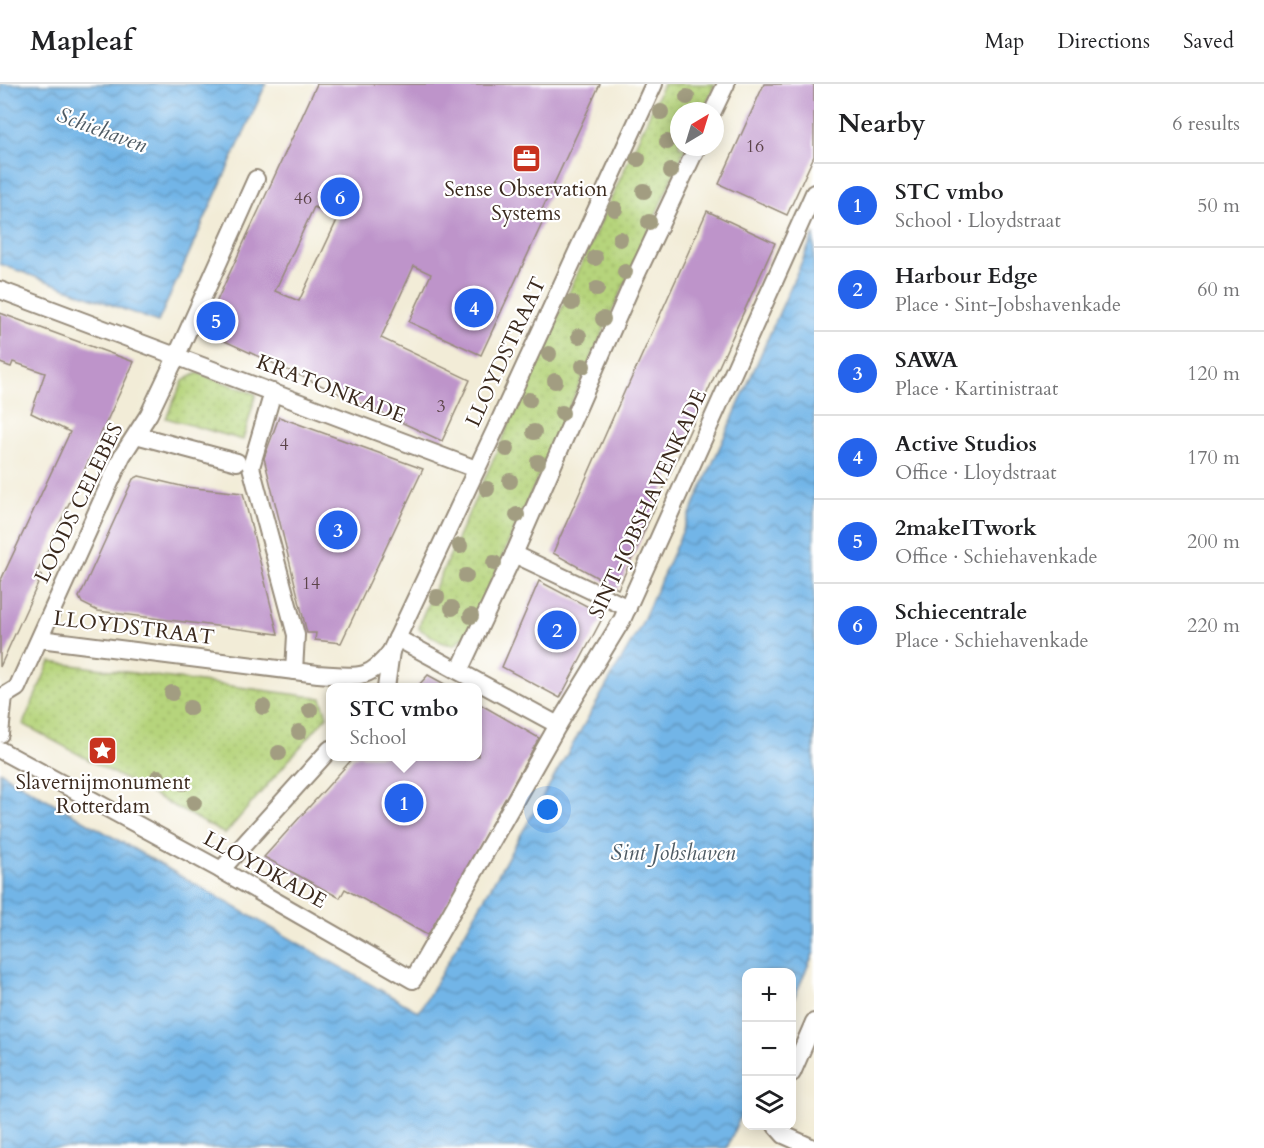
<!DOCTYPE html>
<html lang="en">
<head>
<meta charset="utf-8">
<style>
	:root { --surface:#fff; --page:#f2f2f2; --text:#202124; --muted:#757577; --line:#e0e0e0; --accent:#2563eb }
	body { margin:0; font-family:Cardo,serif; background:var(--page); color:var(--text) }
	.controls { position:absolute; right:18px; bottom:18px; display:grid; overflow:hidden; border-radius:12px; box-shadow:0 3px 15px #0003 }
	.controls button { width:54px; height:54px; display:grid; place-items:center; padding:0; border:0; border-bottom:2px solid var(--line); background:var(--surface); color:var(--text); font:30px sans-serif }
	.compass { position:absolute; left:670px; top:18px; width:54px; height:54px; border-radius:50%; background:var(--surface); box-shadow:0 3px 15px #0003; rotate:38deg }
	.you { position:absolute; left:548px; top:726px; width:21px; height:21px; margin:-15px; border:4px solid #fff; border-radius:50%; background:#1a73e8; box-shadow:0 0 0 9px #1a73e833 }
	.badge { display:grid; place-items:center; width:39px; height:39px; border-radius:50%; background:var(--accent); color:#fff; font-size:20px; font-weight:700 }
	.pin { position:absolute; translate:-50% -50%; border:3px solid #fff; box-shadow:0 2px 6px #0006 }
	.popup { position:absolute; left:326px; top:599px; width:156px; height:78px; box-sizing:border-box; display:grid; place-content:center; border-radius:12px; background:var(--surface); filter:drop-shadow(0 2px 4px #0005); font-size:20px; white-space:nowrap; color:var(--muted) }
	.popup b { font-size:22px; color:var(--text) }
	.popup::after { content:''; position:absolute; left:50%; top:100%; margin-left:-12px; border:12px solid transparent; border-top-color:var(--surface) }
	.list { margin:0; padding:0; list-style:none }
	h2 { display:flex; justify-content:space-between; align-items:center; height:78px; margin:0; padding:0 24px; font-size:26px }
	h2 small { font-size:20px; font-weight:400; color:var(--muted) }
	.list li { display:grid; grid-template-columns:39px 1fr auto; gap:18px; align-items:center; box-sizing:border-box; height:84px; padding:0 24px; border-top:2px solid var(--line) }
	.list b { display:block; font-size:22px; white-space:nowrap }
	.list p { margin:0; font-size:20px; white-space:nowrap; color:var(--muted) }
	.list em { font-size:20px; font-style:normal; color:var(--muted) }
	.icon { flex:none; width:33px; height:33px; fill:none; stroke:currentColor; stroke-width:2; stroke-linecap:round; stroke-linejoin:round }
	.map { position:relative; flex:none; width:814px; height:1064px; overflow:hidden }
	header { display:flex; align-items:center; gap:36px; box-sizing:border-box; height:84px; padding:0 30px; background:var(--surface); border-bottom:2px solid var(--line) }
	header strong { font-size:28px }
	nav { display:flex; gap:33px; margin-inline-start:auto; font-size:21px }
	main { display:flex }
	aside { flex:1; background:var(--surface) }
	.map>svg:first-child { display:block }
	.grass { fill:url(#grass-dots); stroke:#787f4c; stroke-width:1.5 }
	.water { fill:url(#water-waves); stroke:#567082; stroke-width:1.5 }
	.building { fill:#be94ca; fill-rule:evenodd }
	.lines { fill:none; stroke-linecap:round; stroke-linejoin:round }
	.street-casing { stroke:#968b7a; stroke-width:20 }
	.street { stroke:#fff; stroke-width:16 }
	.tree { fill:#a29d81 }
	.labels { text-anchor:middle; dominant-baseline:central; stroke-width:4.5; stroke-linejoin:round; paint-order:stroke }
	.number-label { font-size:18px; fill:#5c4449 }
	.poi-label { font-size:21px; fill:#3b2a1e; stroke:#fff }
	.street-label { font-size:21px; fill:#3b2a1e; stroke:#fff }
	.water-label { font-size:22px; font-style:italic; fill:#4e5b64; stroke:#fff }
</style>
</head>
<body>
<header>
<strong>Mapleaf</strong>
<nav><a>Map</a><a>Directions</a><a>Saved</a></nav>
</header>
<main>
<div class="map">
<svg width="814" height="1064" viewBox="0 0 814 1064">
	<defs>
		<pattern id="grass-dots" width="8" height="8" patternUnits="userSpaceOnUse" patternTransform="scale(1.5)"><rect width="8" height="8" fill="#b6d47b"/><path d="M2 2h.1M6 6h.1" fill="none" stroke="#9db66a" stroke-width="1.8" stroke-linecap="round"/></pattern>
		<pattern id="water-waves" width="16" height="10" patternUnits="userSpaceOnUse" patternTransform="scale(1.5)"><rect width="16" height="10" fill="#72b5e7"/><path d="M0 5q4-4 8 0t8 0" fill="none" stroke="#5f93bb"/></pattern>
	</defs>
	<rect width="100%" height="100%" fill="#fff"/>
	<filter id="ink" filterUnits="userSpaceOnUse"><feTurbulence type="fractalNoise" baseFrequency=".0167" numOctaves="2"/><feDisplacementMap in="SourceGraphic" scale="12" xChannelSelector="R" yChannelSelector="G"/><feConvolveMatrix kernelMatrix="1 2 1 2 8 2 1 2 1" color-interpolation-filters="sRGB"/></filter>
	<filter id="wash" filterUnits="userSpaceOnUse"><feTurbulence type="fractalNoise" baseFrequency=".008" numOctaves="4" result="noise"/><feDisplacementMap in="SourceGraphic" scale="24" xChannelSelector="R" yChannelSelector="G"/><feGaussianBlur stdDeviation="1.35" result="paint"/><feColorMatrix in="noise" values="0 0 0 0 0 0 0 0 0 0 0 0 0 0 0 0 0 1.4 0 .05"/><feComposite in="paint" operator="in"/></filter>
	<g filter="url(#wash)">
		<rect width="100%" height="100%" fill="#f2ecd7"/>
		<!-- grass -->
		<g class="grass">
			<polygon points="663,0 715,0 703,27 679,27 679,63 686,63 468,549 454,561 443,559 419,545 422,533"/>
			<polygon points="197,289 256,310 243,356 166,334 183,297"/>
			<polygon points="50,578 321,614 327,632 225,750 23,640"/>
		</g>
		<!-- water -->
		<g class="water">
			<polygon points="0,0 266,0 158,238 0,180"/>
			<polygon points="814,150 814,868 792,919 792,888 746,888 746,1020 727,1064 0,1064 0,687 13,696 419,928 640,543"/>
		</g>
		<g id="blocks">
			<!-- building -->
			<g class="building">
				<path d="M317 0H600L541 128 546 131 481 271 409 238 431 190 414 182 381 254 470 296 442 357 203 247ZM314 123 338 134 299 217 275 207Z"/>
				<polygon points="764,0 814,0 814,72 787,131 719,100"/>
				<polygon points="707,127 775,159 618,505 553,469 626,304 627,304"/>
				<polygon points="0,229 134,278 37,489 42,491 0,583 0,498 70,348 31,329 45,289 13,278 11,283 0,279"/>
				<polygon points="279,333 423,385 341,559 315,556 316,549 307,549 264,374"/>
				<polygon points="139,392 185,403 243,409 278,550 98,527 82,519 79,513 84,503 133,395"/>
				<polygon points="539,497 604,531 560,614 502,583"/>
				<polygon points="428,591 450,603 417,603"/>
				<polygon points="478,619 539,654 429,852 345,805 340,814 264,773 355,672 478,672"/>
			</g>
		</g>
	</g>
	<g filter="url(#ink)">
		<use href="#blocks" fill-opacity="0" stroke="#968b7a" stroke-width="1.5"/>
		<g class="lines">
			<defs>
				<g id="street">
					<polyline points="713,27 726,0"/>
					<polyline points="0,206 476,385"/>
					<polyline points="273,308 251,383 296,551 294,587"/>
					<polyline points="136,351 237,378"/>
					<polyline points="514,470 628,524"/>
					<polyline points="397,554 558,641"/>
					<path d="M40 555 318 590C354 592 368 599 391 567L498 340 654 0"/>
					<polyline points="459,587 514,470 633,198 697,63"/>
					<polyline points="386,604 391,567"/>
					<polyline points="4,612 17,604 122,372 149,330 177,271 256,95"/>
					<polyline points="0,650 4,612"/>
					<polyline points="0,666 221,786 413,896 558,641 622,536 814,109"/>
					<polyline points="221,786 330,665"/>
					<polyline points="792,989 814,938"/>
					<polyline points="776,1042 784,1051 813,1064"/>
				</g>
			</defs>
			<!-- street casing -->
			<use href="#street" class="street-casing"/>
			<!-- street -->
			<use href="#street" class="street"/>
		</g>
		<!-- trees -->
		<g class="tree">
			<circle cx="687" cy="13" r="8"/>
			<circle cx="661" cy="28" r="8"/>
			<circle cx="667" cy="58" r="8"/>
			<circle cx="638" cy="75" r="8"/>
			<circle cx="671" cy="87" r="8"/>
			<circle cx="644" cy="107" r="8"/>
			<circle cx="615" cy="125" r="8"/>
			<circle cx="649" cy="138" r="8"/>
			<circle cx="620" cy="155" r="8"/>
			<circle cx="595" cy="174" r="8"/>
			<circle cx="625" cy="188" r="8"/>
			<circle cx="597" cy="205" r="8"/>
			<circle cx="572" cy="219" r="8"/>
			<circle cx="603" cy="235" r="8"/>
			<circle cx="579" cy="252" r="8"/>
			<circle cx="549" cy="270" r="8"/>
			<circle cx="583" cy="282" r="8"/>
			<circle cx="555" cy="297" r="8"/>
			<circle cx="529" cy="316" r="8"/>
			<circle cx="562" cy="329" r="8"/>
			<circle cx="534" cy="348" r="8"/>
			<circle cx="507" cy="365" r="8"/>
			<circle cx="538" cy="378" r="8"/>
			<circle cx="510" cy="397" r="8"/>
			<circle cx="487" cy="405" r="8"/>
			<circle cx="517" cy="431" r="8"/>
			<circle cx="460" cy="462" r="8"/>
			<circle cx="494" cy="479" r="8"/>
			<circle cx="466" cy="492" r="8"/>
			<circle cx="437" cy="513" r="8"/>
			<circle cx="452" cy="524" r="8"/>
			<circle cx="471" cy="532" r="8"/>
			<circle cx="172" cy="609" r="8"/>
			<circle cx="263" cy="623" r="8"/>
			<circle cx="190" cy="624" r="8"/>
			<circle cx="310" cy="626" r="8"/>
			<circle cx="299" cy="648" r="8"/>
			<circle cx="279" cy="669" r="8"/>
			<circle cx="158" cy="693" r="8"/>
			<circle cx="183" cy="699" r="8"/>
			<circle cx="194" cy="719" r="8"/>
		</g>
	</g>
	<!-- icons -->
	<defs>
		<symbol id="office-square" viewBox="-11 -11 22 22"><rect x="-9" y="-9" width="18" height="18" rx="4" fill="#c8321e" stroke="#fff"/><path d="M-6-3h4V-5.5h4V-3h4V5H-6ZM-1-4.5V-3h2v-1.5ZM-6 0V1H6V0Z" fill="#fff"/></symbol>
		<symbol id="sight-square" viewBox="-11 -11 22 22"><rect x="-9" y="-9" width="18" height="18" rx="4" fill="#c8321e" stroke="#fff"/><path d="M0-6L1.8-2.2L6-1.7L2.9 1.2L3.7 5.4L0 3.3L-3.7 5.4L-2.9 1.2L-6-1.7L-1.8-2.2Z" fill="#fff"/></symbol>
	</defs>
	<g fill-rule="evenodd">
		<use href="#office-square" x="510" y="58" width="33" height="33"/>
		<use href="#sight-square" x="86" y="650" width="33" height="33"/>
	</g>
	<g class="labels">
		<!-- number labels -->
		<g class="number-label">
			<text x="755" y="62">16</text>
			<text x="303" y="114">46</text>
			<text x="441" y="322">3</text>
			<text x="284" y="360">4</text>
			<text x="311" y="499">14</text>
		</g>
		<!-- poi labels -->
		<g class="poi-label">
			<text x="526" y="105">Sense Observation<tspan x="526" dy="24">Systems</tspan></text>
			<text x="103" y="698">Slavernijmonument<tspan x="103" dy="24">Rotterdam</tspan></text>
		</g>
		<!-- street labels -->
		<g class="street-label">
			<text transform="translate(506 268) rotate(-65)">LLOYDSTRAAT</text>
			<text transform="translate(331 305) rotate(21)">KRATONKADE</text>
			<text transform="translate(79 419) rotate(-64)">LOODS CELEBES</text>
			<text transform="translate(648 420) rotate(-65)">SINT-JOBSHAVENKADE</text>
			<text transform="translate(134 544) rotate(7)">LLOYDSTRAAT</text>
			<text transform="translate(265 786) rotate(29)">LLOYDKADE</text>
		</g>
		<!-- water labels -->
		<g class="water-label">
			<text transform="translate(102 46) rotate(20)">Schiehaven</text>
			<text x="673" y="769">Sint Jobshaven</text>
		</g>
	</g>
</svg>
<div class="controls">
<button>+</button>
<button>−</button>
<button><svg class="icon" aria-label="layers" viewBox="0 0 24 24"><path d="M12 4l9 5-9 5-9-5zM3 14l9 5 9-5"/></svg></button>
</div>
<svg class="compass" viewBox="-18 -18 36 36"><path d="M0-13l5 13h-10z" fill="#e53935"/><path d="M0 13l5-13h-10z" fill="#757577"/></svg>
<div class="you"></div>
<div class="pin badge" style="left:404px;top:719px">1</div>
<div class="popup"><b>STC vmbo</b>School</div>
<div class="pin badge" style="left:557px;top:546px">2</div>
<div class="pin badge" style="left:338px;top:446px">3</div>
<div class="pin badge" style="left:474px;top:224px">4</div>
<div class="pin badge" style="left:216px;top:237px">5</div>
<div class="pin badge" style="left:340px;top:113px">6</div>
</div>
<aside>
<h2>Nearby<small>6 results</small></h2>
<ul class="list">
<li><span class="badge">1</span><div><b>STC vmbo</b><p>School · Lloydstraat</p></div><em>50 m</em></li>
<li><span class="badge">2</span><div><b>Harbour Edge</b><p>Place · Sint-Jobshavenkade</p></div><em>60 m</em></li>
<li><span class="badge">3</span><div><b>SAWA</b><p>Place · Kartinistraat</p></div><em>120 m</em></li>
<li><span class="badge">4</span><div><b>Active Studios</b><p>Office · Lloydstraat</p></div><em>170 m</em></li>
<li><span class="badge">5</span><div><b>2makeITwork</b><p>Office · Schiehavenkade</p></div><em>200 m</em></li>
<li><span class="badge">6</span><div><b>Schiecentrale</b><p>Place · Schiehavenkade</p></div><em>220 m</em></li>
</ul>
</aside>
</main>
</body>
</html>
